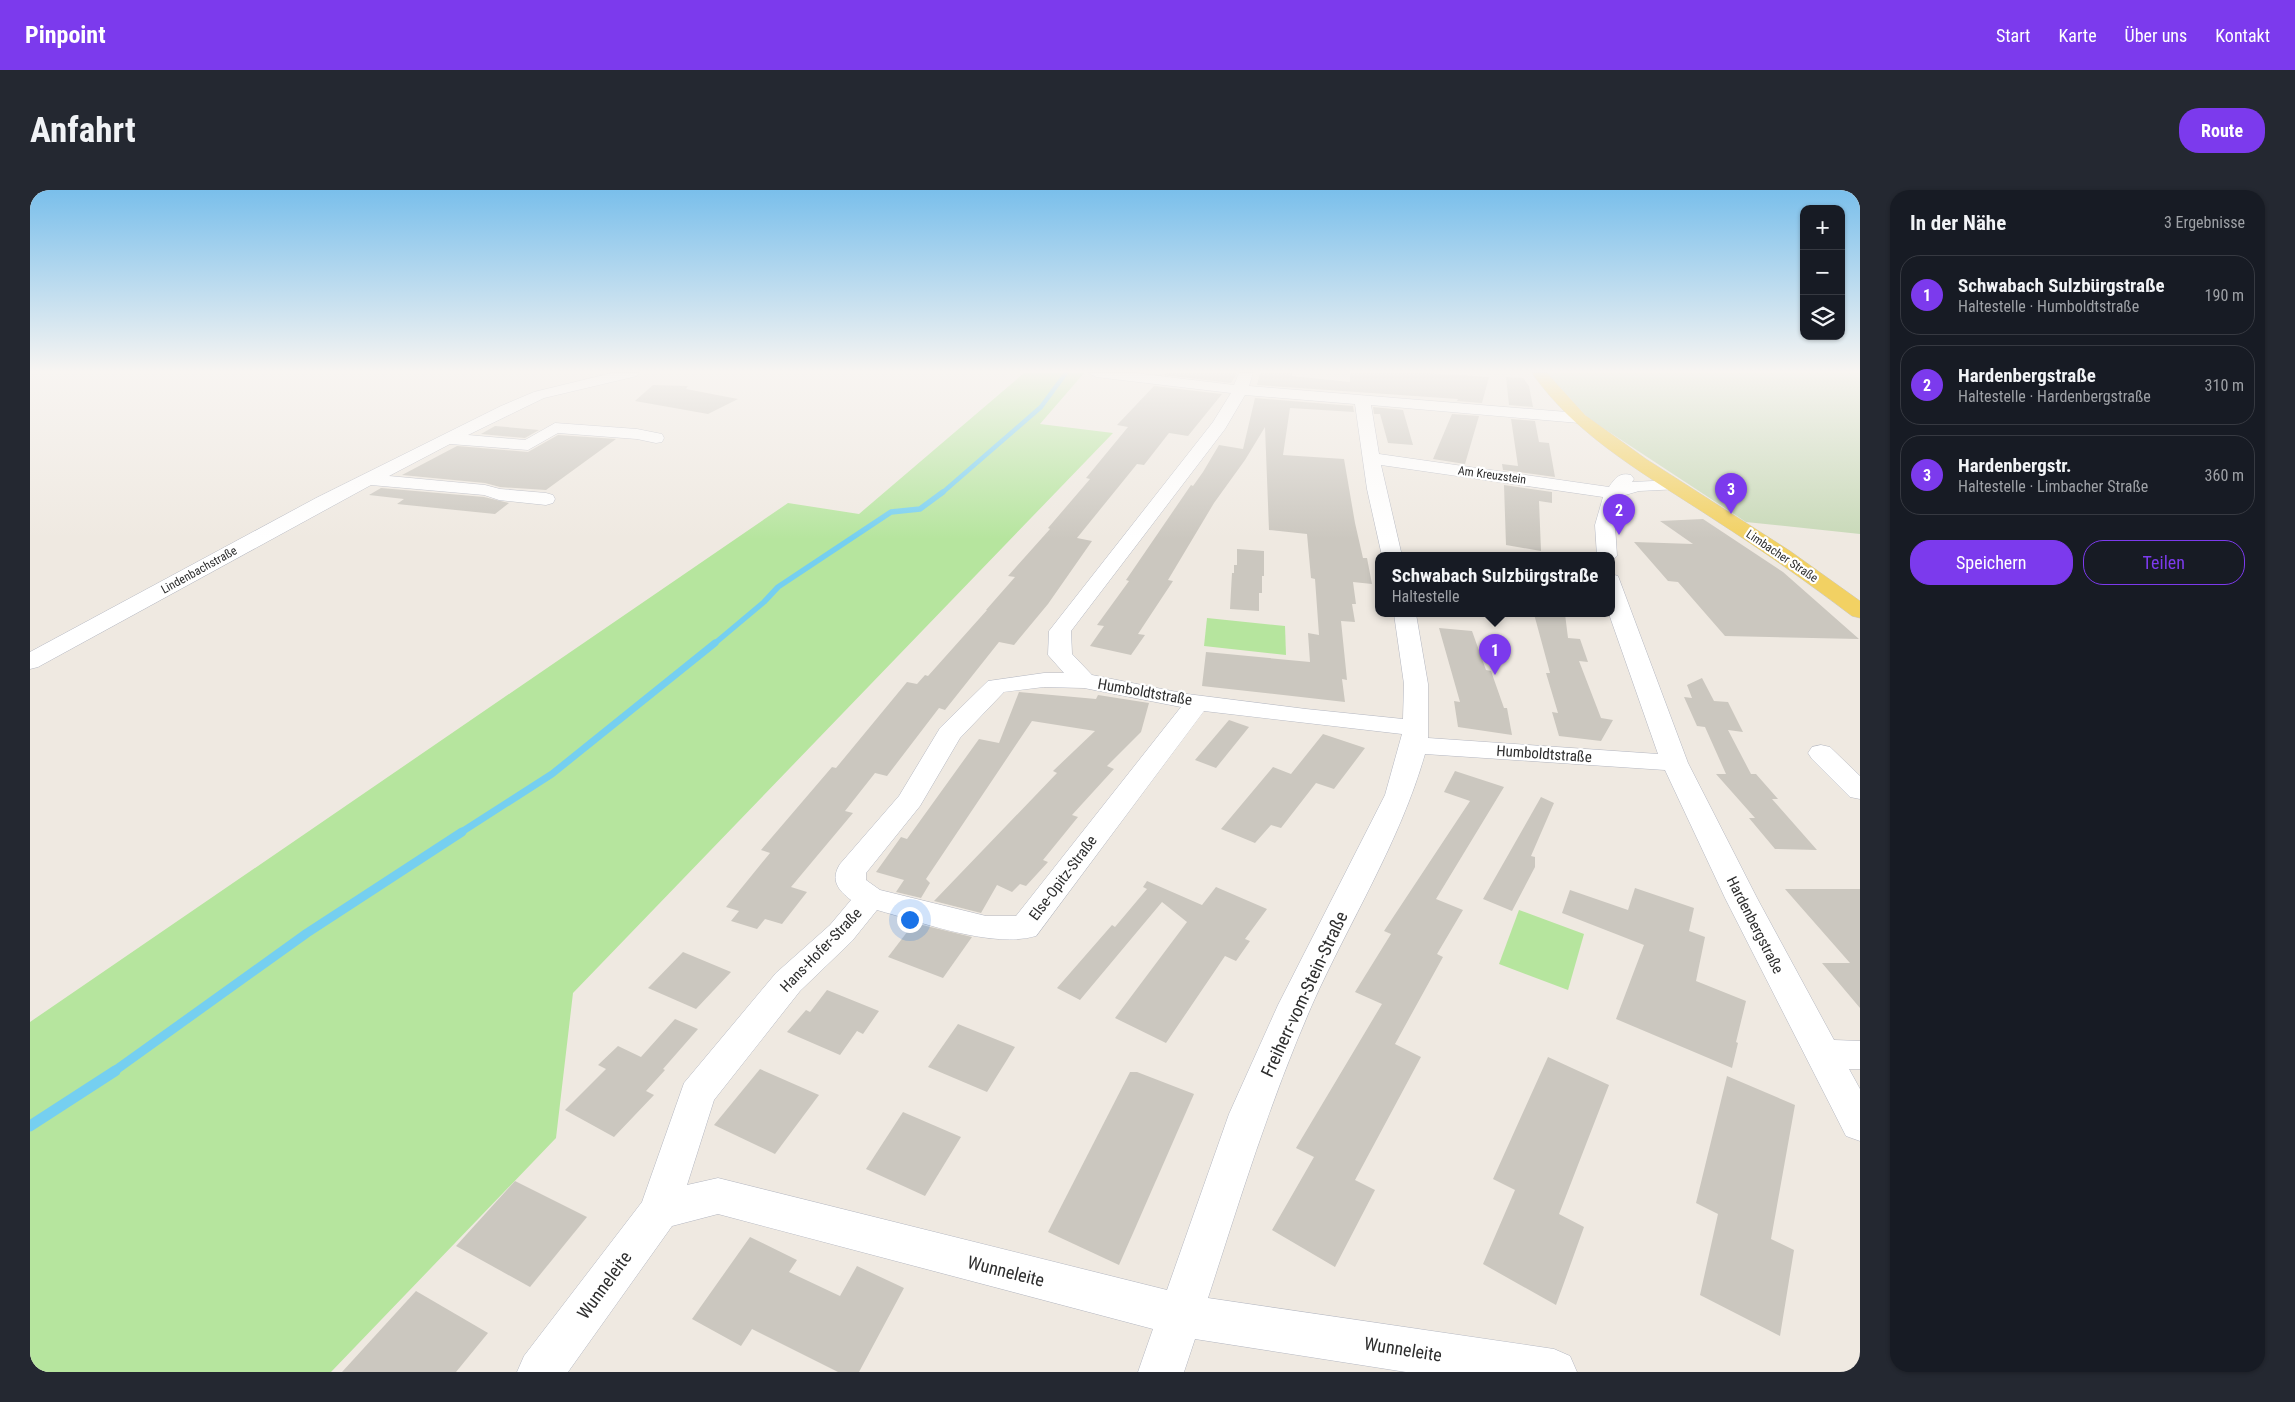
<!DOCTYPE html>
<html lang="de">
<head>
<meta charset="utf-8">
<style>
	:root { --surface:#171b24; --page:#242831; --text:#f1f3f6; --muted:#9ea1a6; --line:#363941; --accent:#7c3aed }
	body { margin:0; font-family:"Roboto Condensed",sans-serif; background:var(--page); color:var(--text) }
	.controls { position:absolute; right:15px; top:15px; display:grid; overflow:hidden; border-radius:10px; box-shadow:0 1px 4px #0004 }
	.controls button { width:45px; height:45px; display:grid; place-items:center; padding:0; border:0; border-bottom:1px solid var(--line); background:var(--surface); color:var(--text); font:25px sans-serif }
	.you { position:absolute; left:879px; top:729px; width:18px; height:18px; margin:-12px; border:4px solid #fff; border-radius:50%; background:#1a73e8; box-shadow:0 0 0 8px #1a73e833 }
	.badge { display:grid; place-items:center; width:32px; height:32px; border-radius:50%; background:var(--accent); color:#fff; font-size:16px; font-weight:700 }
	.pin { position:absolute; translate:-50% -41px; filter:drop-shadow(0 1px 2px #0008) }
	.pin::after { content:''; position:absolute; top:26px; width:18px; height:15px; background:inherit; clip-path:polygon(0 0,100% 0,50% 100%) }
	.popup { position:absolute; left:1345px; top:362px; width:240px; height:65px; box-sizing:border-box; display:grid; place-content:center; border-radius:10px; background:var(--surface); filter:drop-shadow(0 1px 4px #0005); font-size:16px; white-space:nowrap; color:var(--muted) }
	.popup b { font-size:19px; color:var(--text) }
	.popup::after { content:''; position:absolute; left:50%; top:100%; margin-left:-10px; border:10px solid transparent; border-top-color:var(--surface) }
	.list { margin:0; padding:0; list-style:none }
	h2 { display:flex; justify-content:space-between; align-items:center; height:65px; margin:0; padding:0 20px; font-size:21px }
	h2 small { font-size:16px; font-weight:400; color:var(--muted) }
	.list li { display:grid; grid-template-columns:32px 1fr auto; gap:15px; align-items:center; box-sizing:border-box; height:80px; margin:0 10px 10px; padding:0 10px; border:1px solid var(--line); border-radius:20px }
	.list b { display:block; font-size:19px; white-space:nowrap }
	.list p { margin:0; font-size:16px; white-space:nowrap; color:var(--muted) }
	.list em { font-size:16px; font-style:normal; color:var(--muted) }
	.actions { display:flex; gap:10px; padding:15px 20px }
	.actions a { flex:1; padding:11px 0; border:1px solid var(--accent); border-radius:20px; text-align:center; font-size:18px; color:var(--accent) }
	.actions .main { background:var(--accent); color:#fff }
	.icon { flex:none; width:28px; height:28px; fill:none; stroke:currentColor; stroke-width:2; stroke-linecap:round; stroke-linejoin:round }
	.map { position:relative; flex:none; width:1830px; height:1182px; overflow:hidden; border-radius:20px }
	header { display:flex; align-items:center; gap:30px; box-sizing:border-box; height:70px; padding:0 25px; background:var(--accent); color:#fff }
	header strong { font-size:24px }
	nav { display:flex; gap:28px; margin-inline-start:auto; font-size:18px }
	.intro { display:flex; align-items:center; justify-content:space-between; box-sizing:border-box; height:120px; padding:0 30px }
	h1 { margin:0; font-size:35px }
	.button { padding:12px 22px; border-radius:20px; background:var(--accent); color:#fff; font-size:18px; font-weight:700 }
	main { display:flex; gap:30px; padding:0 30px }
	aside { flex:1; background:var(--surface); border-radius:20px; box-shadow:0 1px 4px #0004 }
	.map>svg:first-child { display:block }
	.green { fill:#b6e59e }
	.cemetery { fill:#c8d9b8 }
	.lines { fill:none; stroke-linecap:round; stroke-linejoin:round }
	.stream-far4 { stroke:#75cff0; stroke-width:4.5 }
	.stream-far3 { stroke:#75cff0; stroke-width:5.5 }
	.stream-far2 { stroke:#75cff0; stroke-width:7 }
	.stream-far1 { stroke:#75cff0; stroke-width:9 }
	.stream { stroke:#75cff0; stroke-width:11 }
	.building { fill:#cbc7bf }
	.minor-casing { stroke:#b4b7c1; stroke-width:1 }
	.major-casing { stroke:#c9c9c9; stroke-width:1 }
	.minor { fill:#fff; fill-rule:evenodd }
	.major { fill:#f2d163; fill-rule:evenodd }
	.labels { text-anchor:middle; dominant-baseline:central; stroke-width:4.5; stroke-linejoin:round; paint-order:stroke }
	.far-street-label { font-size:12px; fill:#2e2e2e; stroke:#fff }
	.street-label { font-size:15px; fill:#2e2e2e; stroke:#fff }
	.near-street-label { font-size:18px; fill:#2e2e2e; stroke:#fff }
</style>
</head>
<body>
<header>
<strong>Pinpoint</strong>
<nav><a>Start</a><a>Karte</a><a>Über uns</a><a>Kontakt</a></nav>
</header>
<div class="intro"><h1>Anfahrt</h1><a class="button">Route</a></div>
<main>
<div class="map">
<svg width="1830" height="1182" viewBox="0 0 1830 1182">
	<rect width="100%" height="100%" fill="#efe9e1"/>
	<!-- green -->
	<g class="green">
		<polygon points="994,183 1054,183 1010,234 1083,243 543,803 526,948 301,1182 0,1182 0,832 758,313 829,324"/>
		<polygon points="1177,428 1255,436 1256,465 1174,456"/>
		<polygon points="1489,720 1554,744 1538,800 1469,774"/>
	</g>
	<!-- cemetery -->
	<polygon class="cemetery" points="1517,183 1830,183 1830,344 1716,332 1558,228"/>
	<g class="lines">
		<!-- stream-far4 -->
		<polyline class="stream-far4" points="912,303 1011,217 1036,183"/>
		<!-- stream-far3 -->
		<polyline class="stream-far3" points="684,454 734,412 748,397 861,322 890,319 913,302"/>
		<!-- stream-far2 -->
		<polyline class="stream-far2" points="430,643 522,584 685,453"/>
		<!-- stream-far1 -->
		<polyline class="stream-far1" points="83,882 277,743 432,642"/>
		<!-- stream -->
		<polyline class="stream" points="0,936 85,881"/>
	</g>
	<!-- building -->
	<g class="building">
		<polygon points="1136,183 1207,183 1201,193 1134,185"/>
		<polygon points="1230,183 1262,183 1262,186 1320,192 1320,183 1397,183 1459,187 1452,213 1427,211 1428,209 1227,195"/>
		<polygon points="1476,187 1493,188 1499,196 1503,217 1479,215"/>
		<polygon points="623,195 658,196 656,199 708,209 678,224 605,211"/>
		<polygon points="1124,196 1192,204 1158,246 1139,243 1114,275 1107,274 1047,348 1062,351 1018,414 984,455 969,452 915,520 909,518 857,586 845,583 815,621 823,623 761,697 777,702 752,734 735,729 727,739 701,731 709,721 696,717 740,663 731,660 802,577 806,578 877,492 887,494 895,485 898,486 957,420 956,420 985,387 978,386 1020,339 1018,338 1060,289 1056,288 1098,237 1087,235"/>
		<polygon points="1225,208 1323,216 1324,222 1260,218 1253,265 1314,269 1325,333 1333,368 1337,368 1342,394 1323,392 1326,414 1322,414 1325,432 1311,431 1317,490 1312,489 1315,512 1172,496 1176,462 1280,472 1278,443 1289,445 1285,389 1281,388 1277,344 1239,340 1235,237 1215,270 1184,313 1138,390 1143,391 1108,444 1115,445 1101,465 1060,456 1074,436 1067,435 1099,391 1096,390 1161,295 1163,296 1173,282 1189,255 1213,259"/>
		<polygon points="1343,217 1373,220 1383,255 1358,253 1350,224 1344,224"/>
		<polygon points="1422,224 1449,226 1435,274 1403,269"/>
		<polygon points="1481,229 1505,231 1509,252 1519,253 1525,287 1473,280 1472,274 1488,276"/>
		<polygon points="465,236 509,240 495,248 451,244"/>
		<polygon points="528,245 586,249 516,300 470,297 455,293 372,285 427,256 498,262"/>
		<polygon points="1474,295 1522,302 1522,313 1509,311 1511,361 1476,355"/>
		<polygon points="351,298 454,307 479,313 465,324 367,314 374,309 339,305"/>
		<polygon points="1673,329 1753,382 1829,449 1695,446 1648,392 1638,391 1604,352 1663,354 1630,331"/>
		<polygon points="1207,359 1234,361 1234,386 1232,386 1232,403 1229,403 1229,421 1200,419 1202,383 1204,383 1204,375 1207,375"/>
		<polygon points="1504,424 1535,424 1538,448 1550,449 1558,472 1549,471 1571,528 1583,530 1571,551 1529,546 1522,522 1528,523 1516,483 1520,483"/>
		<polygon points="1409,438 1442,441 1456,480 1461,481 1474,518 1477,518 1482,545 1428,537 1424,511 1430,512"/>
		<polygon points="1672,488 1684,511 1698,512 1713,542 1698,540 1721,584 1726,584 1748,609 1742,609 1787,660 1745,659 1719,628 1725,628 1686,584 1696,584 1675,537 1667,536 1654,507 1662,508 1657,495"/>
		<polygon points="989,502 1066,509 1068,505 1119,513 1111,542 1077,576 1084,579 1042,625 1048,627 1013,670 1018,672 996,696 990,694 982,702 967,695 951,723 904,711 1027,583 1023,581 1065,541 1002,531 896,689 900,693 891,708 866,702 874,690 846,682 871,647 877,649 949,549 969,553"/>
		<polygon points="1199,530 1219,537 1186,578 1165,570"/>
		<polygon points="1293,544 1335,558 1304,599 1286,593 1251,638 1241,635 1225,653 1191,639 1243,577 1261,584"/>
		<polygon points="1425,581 1474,597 1406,709 1433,720 1407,764 1413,767 1365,854 1391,867 1325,990 1345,1000 1305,1077 1242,1040 1284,967 1266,958 1352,814 1325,802 1361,744 1354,741 1440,611 1414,602"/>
		<polygon points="1511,607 1524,613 1501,666 1505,667 1505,677 1482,721 1453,709"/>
		<polygon points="1117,691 1172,715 1186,697 1237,719 1215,749 1220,751 1206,771 1195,766 1136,853 1085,828 1157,732 1132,712 1050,810 1027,798 1082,735 1085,737 1117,699 1113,697"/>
		<polygon points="1605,698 1664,718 1659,741 1675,747 1666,791 1716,811 1706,852 1708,853 1702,878 1586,829 1614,755 1532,723 1540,700 1598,720"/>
		<polygon points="1755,699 1830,699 1830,818 1792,773 1820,773"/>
		<polygon points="884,733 942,747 913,788 858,767"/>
		<polygon points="653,762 701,782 666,819 618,798"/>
		<polygon points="797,800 849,821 833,844 827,841 810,865 757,842 776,820 780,822"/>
		<polygon points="645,829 668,839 633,879 635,880 616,901 624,905 584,947 535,920 576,879 568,875 588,856 611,867"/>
		<polygon points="928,834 985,857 957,902 898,877"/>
		<polygon points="1518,867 1579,895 1529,1024 1554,1037 1526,1115 1453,1074 1485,1000 1463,989"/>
		<polygon points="730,879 789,905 745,964 684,935"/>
		<polygon points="1100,882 1107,882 1164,904 1089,1075 1018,1042"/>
		<polygon points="1697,886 1765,915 1741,1049 1764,1060 1750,1146 1670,1105 1688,1024 1666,1013"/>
		<polygon points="873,922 931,947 895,1006 836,979"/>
		<polygon points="485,991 557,1027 500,1097 426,1056"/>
		<polygon points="720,1047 767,1070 759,1082 810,1106 827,1076 874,1098 829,1182 808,1182 722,1139 711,1156 662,1129"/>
		<polygon points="386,1101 458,1143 426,1182 312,1182"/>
	</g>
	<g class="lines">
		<defs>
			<g id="minor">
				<polygon points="582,183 609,183 607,186 514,208 438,245 495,250 525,233 607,239 632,244 634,248 632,252 626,253 607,249 528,243 498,260 420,254 359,286 455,295 470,299 516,303 523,305 525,309 523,313 516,315 469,310 454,305 341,295 8,477 0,479 0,462 286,308 471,216 504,202"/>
				<path d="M1059 183H1105L1204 195 1209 183H1223L1219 196 1549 223 1555 225 1557 228 1555 231 1549 233 1341 215 1349 264 1579 297C1585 288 1590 282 1601 285L1604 289 1602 292 1644 290 1650 291 1653 295 1650 299 1609 301 1592 306 1585 335 1587 366 1581 371V366H1567L1565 335 1573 307 1351 275 1372 366H1352L1337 299 1325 214 1215 205 1195 239 1041 441 1042 464 1062 485 1157 504 1276 519 1373 529 1374 494 1364 424H1386L1398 494V548L1628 564 1579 424H1581V384L1588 386 1658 573 1727 708 1804 850 1830 851V879H1819L1830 899V951L1816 946 1695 708 1635 580 1395 564C1370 652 1319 732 1282 815 1240 911 1210 1009 1178 1108L1524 1159 1540 1166 1547 1182H1376L1165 1149 1154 1182H1108L1123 1139 688 1024 642 1036 538 1182H487L494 1166 612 1012 654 893 746 783 800 735 821 710C808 700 800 690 810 674L869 606 910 538 958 491 1014 483H1034L1018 465 1019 441 1183 232 1201 203 1066 187ZM1014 497 1054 498 1151 517 986 726H956L850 700 836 690V683L890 616 930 548 974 502ZM1174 521 1372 544 1355 605 1248 815 1199 924 1137 1100 688 988 657 995 684 910 770 801 822 751 847 720C891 732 963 759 1006 746Z"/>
				<polygon points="1791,555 1800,557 1830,586 1830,609 1820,607 1782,569 1778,563 1782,557"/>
			</g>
			<path id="major" d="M1502 183H1517L1555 225 1616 269 1760 361 1830 411V428L1822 426C1777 392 1732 360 1685 330 1620 287 1547 248 1502 183Z"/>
		</defs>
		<!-- minor casing -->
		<use href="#minor" class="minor-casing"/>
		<!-- major casing -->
		<use href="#major" class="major-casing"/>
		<!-- minor -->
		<use href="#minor" class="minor"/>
		<!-- major -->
		<use href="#major" class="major"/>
	</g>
	<!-- sky -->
	<linearGradient id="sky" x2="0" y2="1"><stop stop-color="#7abfeb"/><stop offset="0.52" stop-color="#f8f5f2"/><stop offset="1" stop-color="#f8f5f2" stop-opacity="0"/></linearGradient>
	<rect width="1830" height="349" fill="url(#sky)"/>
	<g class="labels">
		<!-- far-street labels -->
		<g class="far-street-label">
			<text transform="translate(1462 285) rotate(8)">Am Kreuzstein</text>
			<text transform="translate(1752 366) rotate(34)">Limbacher Straße</text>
			<text transform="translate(169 380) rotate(-29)">Lindenbachstraße</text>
		</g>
		<!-- street labels -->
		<g class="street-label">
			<text transform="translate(1115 502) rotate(10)">Humboldtstraße</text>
			<text transform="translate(1514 564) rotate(4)">Humboldtstraße</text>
			<text transform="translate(1033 688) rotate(-53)">Else-Opitz-Straße</text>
			<text transform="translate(1725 735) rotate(63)">Hardenbergstraße</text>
			<text transform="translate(791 760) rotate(-46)">Hans-Hofer-Straße</text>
		</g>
		<!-- near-street labels -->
		<g class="near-street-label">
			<text transform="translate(1274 804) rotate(-65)">Freiherr-vom-Stein-Straße</text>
			<text transform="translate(976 1081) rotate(14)">Wunneleite</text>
			<text transform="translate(574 1095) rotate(-54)">Wunneleite</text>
			<text transform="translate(1373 1159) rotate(9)">Wunneleite</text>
		</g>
	</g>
</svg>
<div class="controls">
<button>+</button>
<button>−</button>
<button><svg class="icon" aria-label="layers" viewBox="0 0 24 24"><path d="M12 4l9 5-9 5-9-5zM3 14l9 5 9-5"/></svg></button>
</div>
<div class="you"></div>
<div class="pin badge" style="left:1465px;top:485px">1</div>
<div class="popup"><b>Schwabach Sulzbürgstraße</b>Haltestelle</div>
<div class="pin badge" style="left:1589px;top:345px">2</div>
<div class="pin badge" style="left:1701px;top:324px">3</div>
</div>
<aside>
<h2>In der Nähe<small>3 Ergebnisse</small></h2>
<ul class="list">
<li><span class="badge">1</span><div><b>Schwabach Sulzbürgstraße</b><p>Haltestelle · Humboldtstraße</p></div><em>190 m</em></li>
<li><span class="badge">2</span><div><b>Hardenbergstraße</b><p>Haltestelle · Hardenbergstraße</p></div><em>310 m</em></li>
<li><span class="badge">3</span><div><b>Hardenbergstr.</b><p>Haltestelle · Limbacher Straße</p></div><em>360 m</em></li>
</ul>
<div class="actions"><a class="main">Speichern</a><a>Teilen</a></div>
</aside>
</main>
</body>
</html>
